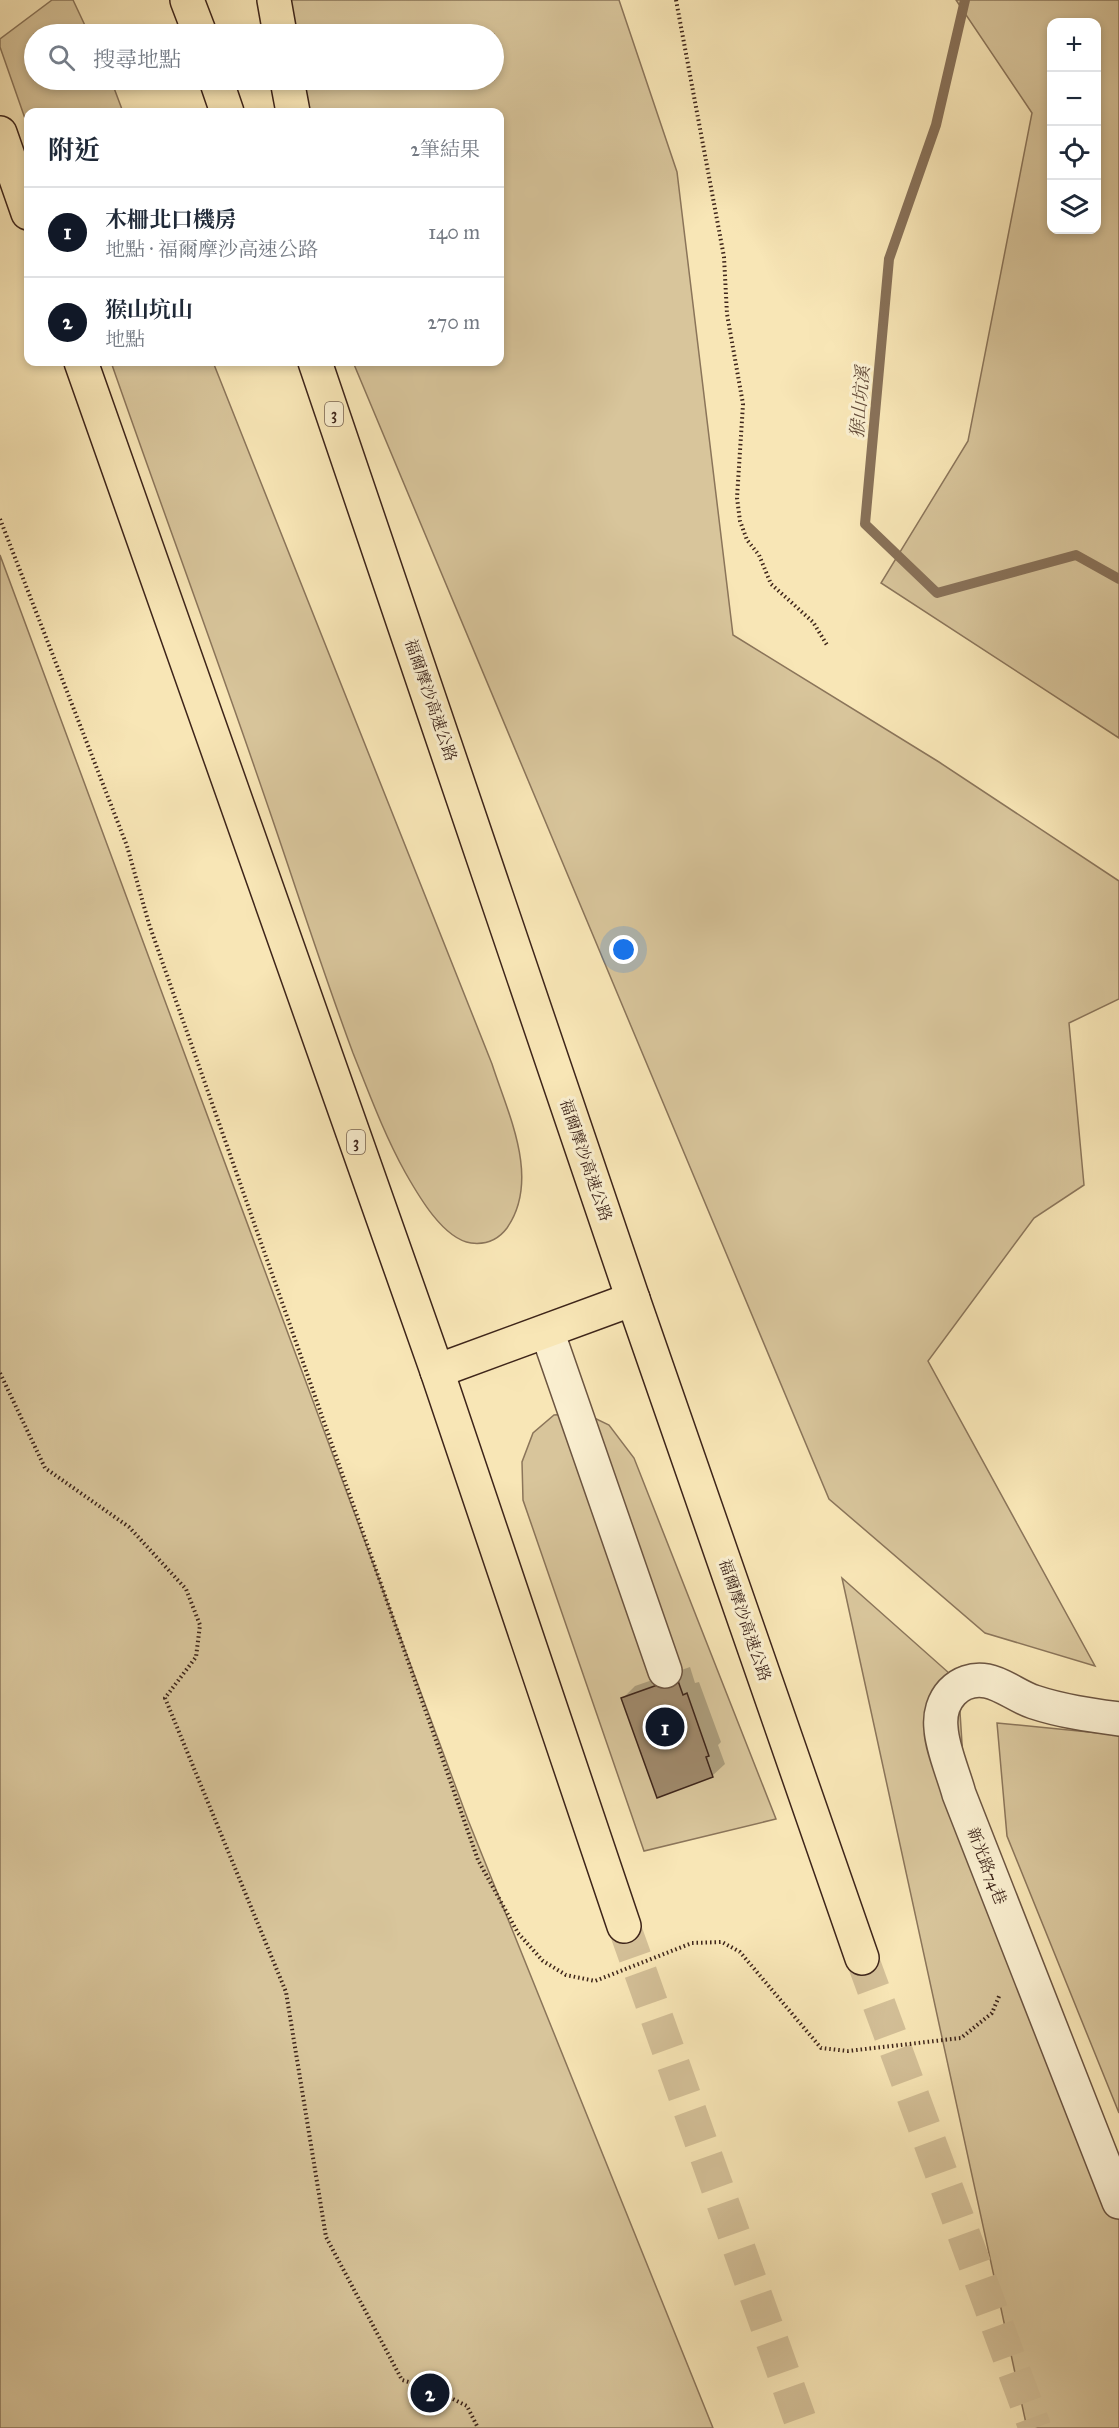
<!DOCTYPE html>
<html lang="zh-TW">
<head>
<meta charset="utf-8">
<style>
	:root { --surface:#fff; --page:#f6f6f7; --text:#1f2937; --muted:#747a83; --line:#e0e1e3; --accent:#111827 }
	body { margin:0; font-family:"IM FELL Great Primer","Noto Serif TC",serif; background:var(--page); color:var(--text) }
	.controls { position:absolute; right:18px; top:18px; display:grid; overflow:hidden; border-radius:12px; box-shadow:0 3px 9px #0003 }
	.controls button { width:54px; height:54px; display:grid; place-items:center; padding:0; border:0; border-bottom:2px solid var(--line); background:var(--surface); color:var(--text); font:30px sans-serif }
	.you { position:absolute; left:624px; top:950px; width:21px; height:21px; margin:-15px; border:4px solid #fff; border-radius:50%; background:#1a73e8; box-shadow:0 0 0 9px #1a73e833 }
	.badge { display:grid; place-items:center; width:39px; height:39px; border-radius:50%; background:var(--accent); color:#fff; font-size:20px; font-weight:700 }
	.pin { position:absolute; translate:-50% -50%; border:3px solid #fff; box-shadow:0 2px 6px #0006 }
	.list { margin:0; padding:0; list-style:none }
	h2 { display:flex; justify-content:space-between; align-items:center; height:78px; margin:0; padding:0 24px; font-size:26px }
	h2 small { font-size:20px; font-weight:400; color:var(--muted) }
	.list li { display:grid; grid-template-columns:39px 1fr auto; gap:18px; align-items:center; box-sizing:border-box; height:90px; padding:0 24px; border-top:2px solid var(--line) }
	.list b { display:block; font-size:22px; white-space:nowrap }
	.list p { margin:0; font-size:20px; white-space:nowrap; color:var(--muted) }
	.list em { font-size:20px; font-style:normal; color:var(--muted) }
	.icon { flex:none; width:33px; height:33px; fill:none; stroke:currentColor; stroke-width:2; stroke-linecap:round; stroke-linejoin:round }
	.map { position:relative; flex:none; width:1119px; height:2428px; overflow:hidden }
	.search { position:absolute; background:var(--surface); box-shadow:0 3px 9px #0003; left:24px; top:24px; width:480px; height:66px; display:flex; align-items:center; gap:15px; box-sizing:border-box; padding:0 21px; border-radius:33px; color:var(--muted); font-size:22px }
	.panel { position:absolute; background:var(--surface); box-shadow:0 3px 9px #0003; left:24px; top:108px; width:480px; height:258px; border-radius:12px }
	.map>svg:first-child { display:block }
	.green { fill:#d8c59b; stroke:#8b755a; stroke-width:1.5; fill-rule:evenodd }
	.shadow { fill:#0003 }
	.lines { fill:none; stroke-linecap:round; stroke-linejoin:round }
	.stream { stroke:#887158; stroke-width:10 }
	.building { fill:#9f896b; stroke:#3e251a; stroke-width:1.5 }
	.highway-tunnel { stroke:#d3bf97; stroke-width:33; stroke-dasharray:33 16; stroke-linecap:butt }
	.minor-casing { stroke:#6c5541; stroke-width:36 }
	.highway-casing { stroke:#3e251a; stroke-width:36 }
	.path { stroke:#3e251a; stroke-width:4; stroke-dasharray:1.5 3; stroke-linecap:butt }
	.minor { stroke:#faefd0; stroke-width:33 }
	.highway { stroke:#f8e6b6; stroke-width:33 }
	.labels { text-anchor:middle; dominant-baseline:central; stroke-width:6; stroke-linejoin:round; paint-order:stroke }
	.shield { fill:#faefd0; stroke:#766251; stroke-width:1.5 }
	.shield-label { font-size:15px; font-weight:bold; fill:#3e251a }
	.street-label { font-size:16px; fill:#3e251a; stroke:#faefd0 }
	.water-label { font-size:18px; font-style:italic; fill:#634b39; stroke:#faefd0 }
</style>
</head>
<body>
<div class="map">
<svg width="1119" height="2428" viewBox="0 0 1119 2428">
	<rect width="100%" height="100%" fill="#f8e6b6"/>
	<filter id="stains"><feTurbulence type="fractalNoise" baseFrequency=".00333" numOctaves="4"/><feColorMatrix values="0 0 0 0 .2 0 0 0 0 .09 0 0 0 0 .02 0 0 0 .5 -.17"/></filter>
	<radialGradient id="worn" r=".72"><stop offset=".6" stop-color="#630" stop-opacity="0"/><stop offset="1" stop-color="#630" stop-opacity=".3"/></radialGradient>
	<!-- green -->
	<g class="green">
		<polygon points="52,0 73,0 89,34 34,34 34,80 111,80 123,112 28,112 28,127 0,47 0,39"/>
		<polygon points="270,0 619,0 677,172 733,635 939,762 1119,881 1119,999 1069,1023 1084,1185 1034,1218 928,1361 1095,1666 985,1633 829,1499 353,362 500,362 500,112 293,112 286,80 494,80 494,34 277,34"/>
		<path d="M956 0H1119V738L881 583 968 441 1032 113ZM1052 22H1096V230H1052Z"/>
		<path d="M111 362H213L492 1064C508 1114 541 1179 507 1228 498 1240 487 1245 471 1243 443 1239 418 1195 405 1172 384 1134 369 1093 353 1053 324 975 299 897 272 818 220 665 164 514 111 362Z"/>
		<polygon points="0,555 468,1820 713,2428 0,2428"/>
		<polygon points="584,1413 609,1425 634,1458 776,1819 644,1851 523,1500 522,1462 533,1433 554,1415"/>
		<polygon points="842,1578 958,1681 967,1821 1119,2183 1119,2428 1027,2428"/>
		<polygon points="997,1723 1119,1735 1119,2113 1007,1836"/>
	</g>
	<!-- shadow -->
	<polygon class="shadow" points="690,1667 695,1683 699,1682 721,1742 718,1745 725,1764 712,1776 623,1698 635,1686"/>
	<g class="lines">
		<!-- stream -->
		<polyline class="stream" points="965,0 936,125 889,259 865,524 937,593 1076,555 1119,579"/>
	</g>
	<!-- building -->
	<polygon class="building" points="677,1678 683,1695 687,1693 709,1756 706,1757 713,1777 657,1798 621,1698"/>
	<g class="lines">
		<!-- highway-tunnel -->
		<g class="highway-tunnel">
			<polyline points="624,1926 803,2428"/>
			<polyline points="862,1958 1035,2428"/>
		</g>
		<defs>
			<g id="minor">
				<polyline points="547,1331 665,1671"/>
				<path d="M1119 1719C1090 1715 1061 1711 1034 1702 1018 1697 1003 1684 987 1681 958 1676 938 1700 941 1728 942 1748 954 1775 959 1794L1119 2202"/>
			</g>
			<g id="highway">
				<polyline points="187,0 200,34"/>
				<polyline points="274,0 280,34"/>
				<polyline points="216,80 227,112"/>
				<polyline points="287,80 293,112"/>
				<polyline points="0,133 28,213"/>
				<polyline points="81,362 437,1371 624,1926"/>
				<polyline points="315,362 633,1299 862,1958"/>
				<polyline points="437,1371 633,1299"/>
			</g>
		</defs>
		<!-- minor casing -->
		<use href="#minor" class="minor-casing"/>
		<!-- highway casing -->
		<use href="#highway" class="highway-casing"/>
		<!-- path -->
		<g class="path">
			<polyline points="676,0 724,257 727,314 743,404 737,498 740,521 747,540 759,555 771,584 813,622 827,645"/>
			<polyline points="0,519 127,846 149,924 478,1860 518,1933 543,1961 566,1975 595,1981 692,1943 722,1942 740,1952 821,2048 848,2051 961,2038 992,2013 1000,1994"/>
			<polyline points="0,1373 45,1468 129,1527 186,1589 200,1625 196,1657 165,1698 286,1992 326,2237 402,2380 435,2390 467,2406 478,2428"/>
		</g>
		<!-- minor -->
		<use href="#minor" class="minor"/>
		<!-- highway -->
		<use href="#highway" class="highway"/>
	</g>
	<g class="labels">
		<!-- shield labels -->
		<g class="shield">
			<rect x="325" y="402" width="18" height="24" rx="4.5"/>
			<rect x="347" y="1130" width="18" height="24" rx="4.5"/>
		</g>
		<g class="shield-label">
			<text x="334" y="414">3</text>
			<text x="356" y="1142">3</text>
		</g>
		<!-- street labels -->
		<g class="street-label">
			<text transform="translate(431 700) rotate(71)">福爾摩沙高速公路</text>
			<text transform="translate(586 1160) rotate(71)">福爾摩沙高速公路</text>
			<text transform="translate(745 1620) rotate(71)">福爾摩沙高速公路</text>
			<text transform="translate(987 1866) rotate(69)">新光路74巷</text>
		</g>
		<!-- water labels -->
		<g class="water-label">
			<text transform="translate(860 402) rotate(-85)">猴山坑溪</text>
		</g>
	</g>
	<rect width="100%" height="100%" filter="url(#stains)"/>
	<rect width="100%" height="100%" fill="url(#worn)"/>
</svg>
<div class="controls">
<button>+</button>
<button>−</button>
<button><svg class="icon" aria-label="locate" viewBox="0 0 24 24"><circle cx="12" cy="12" r="6"/><path d="M12 2v4M12 18v4M2 12h4M18 12h4"/></svg></button>
<button><svg class="icon" aria-label="layers" viewBox="0 0 24 24"><path d="M12 4l9 5-9 5-9-5zM3 14l9 5 9-5"/></svg></button>
</div>
<div class="you"></div>
<div class="pin badge" style="left:665px;top:1727px">1</div>
<div class="pin badge" style="left:430px;top:2393px">2</div>
<div class="search"><svg class="icon" aria-label="search" viewBox="0 0 24 24"><circle cx="10" cy="10" r="6"/><path d="M15 15l6 6"/></svg>搜尋地點</div>
<section class="panel">
<h2>附近<small>2筆結果</small></h2>
<ul class="list">
<li><span class="badge">1</span><div><b>木柵北口機房</b><p>地點 · 福爾摩沙高速公路</p></div><em>140 m</em></li>
<li><span class="badge">2</span><div><b>猴山坑山</b><p>地點</p></div><em>270 m</em></li>
</ul>
</section>
</div>
</body>
</html>
